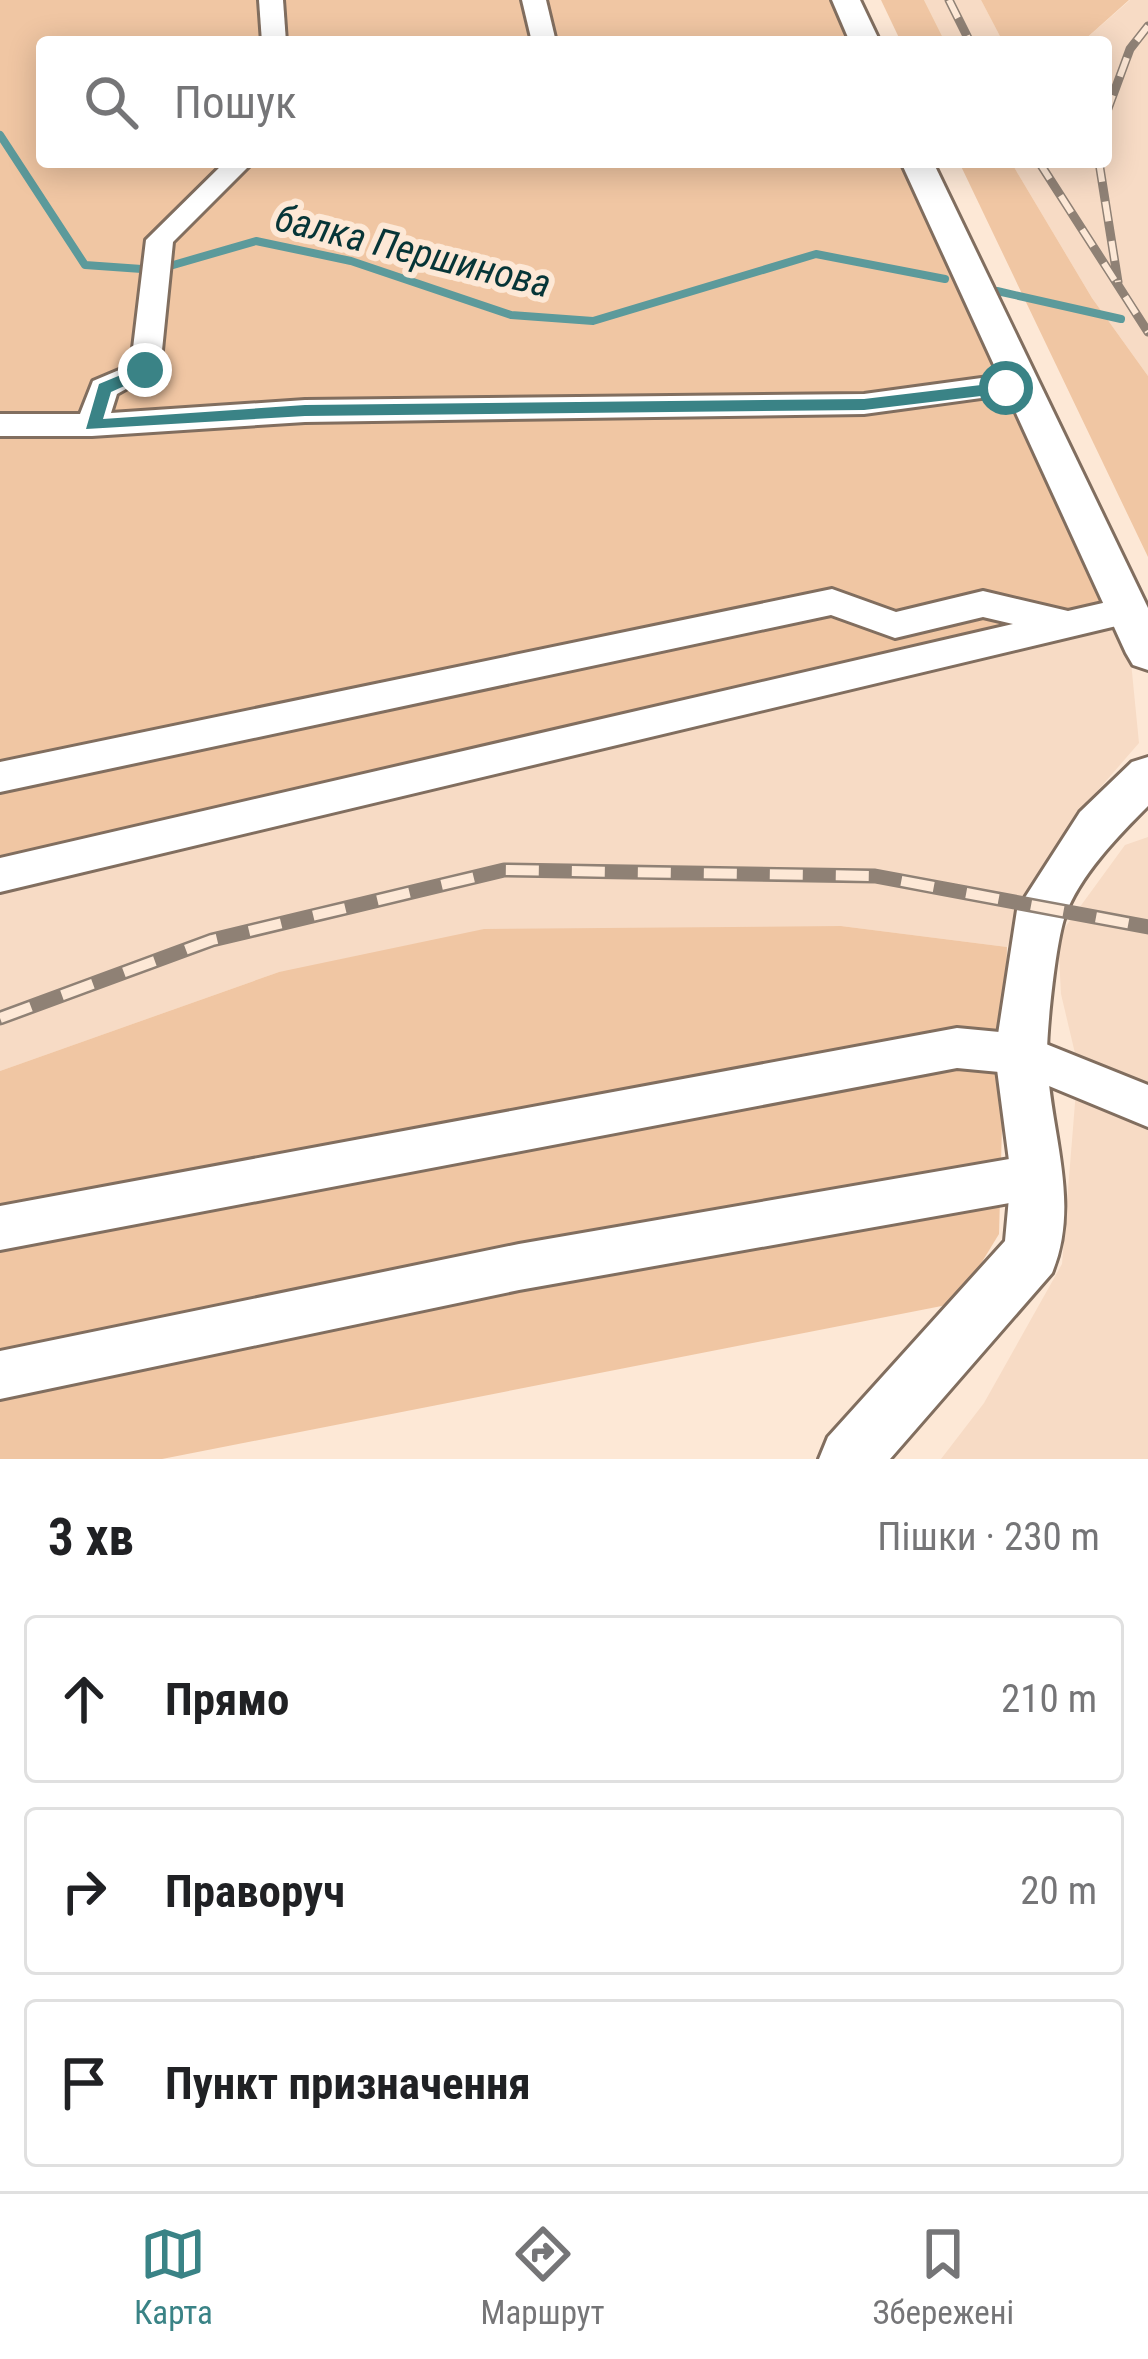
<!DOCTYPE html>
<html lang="uk">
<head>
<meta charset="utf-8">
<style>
	:root { --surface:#fff; --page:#f2f2f2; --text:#202124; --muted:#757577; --line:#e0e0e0; --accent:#3a8386 }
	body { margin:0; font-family:"Roboto Condensed",sans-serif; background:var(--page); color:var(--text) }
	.stop { position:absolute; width:36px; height:36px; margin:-27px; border:9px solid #3a8386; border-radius:50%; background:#fff }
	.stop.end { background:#3a8386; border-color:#fff; box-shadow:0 3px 12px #0008 }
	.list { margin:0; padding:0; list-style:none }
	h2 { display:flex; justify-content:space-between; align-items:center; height:156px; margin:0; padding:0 48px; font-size:51px }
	h2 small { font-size:39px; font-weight:400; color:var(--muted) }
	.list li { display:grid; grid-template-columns:78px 1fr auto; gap:36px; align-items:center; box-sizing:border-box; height:168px; margin:0 24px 24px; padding:0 24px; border:3px solid var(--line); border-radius:12px }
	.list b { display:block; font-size:45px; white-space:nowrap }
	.list em { font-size:39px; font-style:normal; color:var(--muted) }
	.icon { flex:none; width:66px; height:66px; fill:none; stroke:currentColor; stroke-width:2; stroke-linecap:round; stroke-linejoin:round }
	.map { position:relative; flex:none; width:1148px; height:1459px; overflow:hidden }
	.search { position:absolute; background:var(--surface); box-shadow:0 6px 30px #0003; left:36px; right:36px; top:36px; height:132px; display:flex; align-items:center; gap:30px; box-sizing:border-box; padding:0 42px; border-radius:12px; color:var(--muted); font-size:45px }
	.sheet { height:732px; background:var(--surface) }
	nav { display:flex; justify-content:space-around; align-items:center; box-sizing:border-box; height:168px; border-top:3px solid var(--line); background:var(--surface); font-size:33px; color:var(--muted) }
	nav a { display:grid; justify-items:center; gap:6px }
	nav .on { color:var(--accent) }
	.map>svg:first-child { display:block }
	.built { fill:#f7dbc5 }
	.green { fill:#f0c6a3 }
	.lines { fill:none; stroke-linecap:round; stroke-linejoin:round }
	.stream { stroke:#5c9a9b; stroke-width:8 }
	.minor-casing { stroke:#816e5f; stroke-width:6 }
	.major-casing { stroke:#816e5f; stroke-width:6 }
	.minor { fill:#fff; fill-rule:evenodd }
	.major { fill:#fff; fill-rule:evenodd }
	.rail-far1-casing { stroke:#8f8175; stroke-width:9 }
	.rail-casing { stroke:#8f8175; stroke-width:15 }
	.rail-far1 { stroke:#fde8d6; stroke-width:6; stroke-dasharray:20; stroke-linecap:butt }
	.rail { stroke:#fde8d6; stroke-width:10; stroke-dasharray:33; stroke-linecap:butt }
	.route { fill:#3a8386 }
	.labels { text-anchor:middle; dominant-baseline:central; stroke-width:12; stroke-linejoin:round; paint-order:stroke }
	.far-water-label { font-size:39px; font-style:italic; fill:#063537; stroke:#fde8d6 }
</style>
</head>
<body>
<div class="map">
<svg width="1148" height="1459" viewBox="0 0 1148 1459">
	<rect width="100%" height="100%" fill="#fde8d6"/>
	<!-- built -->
	<g class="built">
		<polygon points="924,0 981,0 1003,42 945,42"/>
		<polygon points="1130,0 1148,0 1148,376 1092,298 1011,162 1106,162 1106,42 1082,42"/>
		<polygon points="1108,618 1131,662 1139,743 1073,819 1007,947 841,926 279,972 0,1071 0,875"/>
		<polygon points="1148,837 1148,1459 941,1459 984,1403 1062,1264 1078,1066 1061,994 1058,937 1125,845"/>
	</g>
	<!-- green -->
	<g class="green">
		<polygon points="0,0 839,0 857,42 42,42 42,162 908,162 1108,618 0,875"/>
		<polygon points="881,0 924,0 945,42 901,42"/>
		<polygon points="981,0 1129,0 1082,42 1003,42"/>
		<polygon points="959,162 1011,162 1092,298 1148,376 1148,557"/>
		<polygon points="841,926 1007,947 999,1234 957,1303 162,1459 0,1459 0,1071 279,972 484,929"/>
	</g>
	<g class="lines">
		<!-- stream -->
		<g class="stream">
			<polyline points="0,135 85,265 156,270 256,241 351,261 511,315 593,321 816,254 945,279"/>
			<polyline points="997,291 1121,319"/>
		</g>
		<defs>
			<g id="minor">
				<polygon points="259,0 283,0 286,42 262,42"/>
				<polygon points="522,0 546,0 556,42 532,42"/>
				<polygon points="225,162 253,162 173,242 160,370 117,394 111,413 305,400 864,394 1018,373 1033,383 1018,393 864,414 305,422 92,436 0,436 0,414 80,414 93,381 131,365 146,240"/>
				<polygon points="832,589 896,612 983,591 1068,611 1129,597 1141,601 1146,610 1141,619 1129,623 0,892 0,858 1013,624 983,617 895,638 831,615 0,792 0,762"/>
				<polygon points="957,1028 1021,1034 1148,1085 1148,1127 1020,1074 957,1068 0,1250 0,1206"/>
				<polygon points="1038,1154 1054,1161 1060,1176 1054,1191 1038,1198 519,1290 0,1399 0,1351 519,1244"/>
			</g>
			<g id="major">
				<polygon points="832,0 860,0 880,42 850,42"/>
				<polygon points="901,162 933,162 1148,608 1148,670 1133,665 1126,653"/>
				<path d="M1148 757V806C1118 836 1079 876 1065 916 1056 941 1047 1026 1047 1054 1048 1128 1082 1200 1052 1273L890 1459H819L828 1437 1005 1241 1011 1176 995 1054 1017 910 1080 812 1132 762Z"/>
			</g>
		</defs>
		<!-- minor casing -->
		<use href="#minor" class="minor-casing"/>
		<!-- major casing -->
		<use href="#major" class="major-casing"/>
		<!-- minor -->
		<use href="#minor" class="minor"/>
		<!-- major -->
		<use href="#major" class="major"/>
		<defs>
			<g id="rail-far1">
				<polyline points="949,0 970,42"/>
				<polyline points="1106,114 1130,49 1148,26"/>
				<polyline points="1039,162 1148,332"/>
				<polyline points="1099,162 1118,282"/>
			</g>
			<polyline id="rail" points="0,1018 212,940 504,870 875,876 1148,927"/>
		</defs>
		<!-- rail-far1 casing -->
		<use href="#rail-far1" class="rail-far1-casing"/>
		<!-- rail casing -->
		<use href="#rail" class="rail-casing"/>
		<!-- rail-far1 -->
		<use href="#rail-far1" class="rail-far1"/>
		<!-- rail -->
		<use href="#rail" class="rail"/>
	</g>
	<!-- route -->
	<polygon class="route" points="145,365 151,374 111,392 103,419 305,405 864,399 1006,382 1014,388 1006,393 864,410 305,416 86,429 99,384"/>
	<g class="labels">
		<!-- far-water labels -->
		<g class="far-water-label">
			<text transform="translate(413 251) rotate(14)">балка Першинова</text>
		</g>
	</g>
</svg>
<div class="stop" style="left:1006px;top:388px"></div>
<div class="stop end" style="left:145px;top:370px"></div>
<div class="search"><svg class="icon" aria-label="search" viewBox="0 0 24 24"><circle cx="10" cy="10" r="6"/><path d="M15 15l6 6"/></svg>Пошук</div>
</div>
<section class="sheet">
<h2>3 хв<small>Пішки · 230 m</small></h2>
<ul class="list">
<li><svg class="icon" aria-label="ahead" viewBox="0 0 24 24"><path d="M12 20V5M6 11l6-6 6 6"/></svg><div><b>Прямо</b></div><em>210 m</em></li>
<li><svg class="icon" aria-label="right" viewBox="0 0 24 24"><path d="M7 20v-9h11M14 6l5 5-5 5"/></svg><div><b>Праворуч</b></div><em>20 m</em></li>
<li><svg class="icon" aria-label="arrive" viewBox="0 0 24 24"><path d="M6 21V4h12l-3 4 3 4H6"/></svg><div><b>Пункт призначення</b></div></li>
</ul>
</section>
<nav>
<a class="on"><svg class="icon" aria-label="map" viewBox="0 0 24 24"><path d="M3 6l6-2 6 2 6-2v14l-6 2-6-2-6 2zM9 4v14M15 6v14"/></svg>Карта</a>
<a><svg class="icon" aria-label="directions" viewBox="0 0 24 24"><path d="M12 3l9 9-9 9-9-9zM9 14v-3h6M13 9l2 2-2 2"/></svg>Маршрут</a>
<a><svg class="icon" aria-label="saved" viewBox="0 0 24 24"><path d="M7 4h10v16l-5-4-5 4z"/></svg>Збережені</a>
</nav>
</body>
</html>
